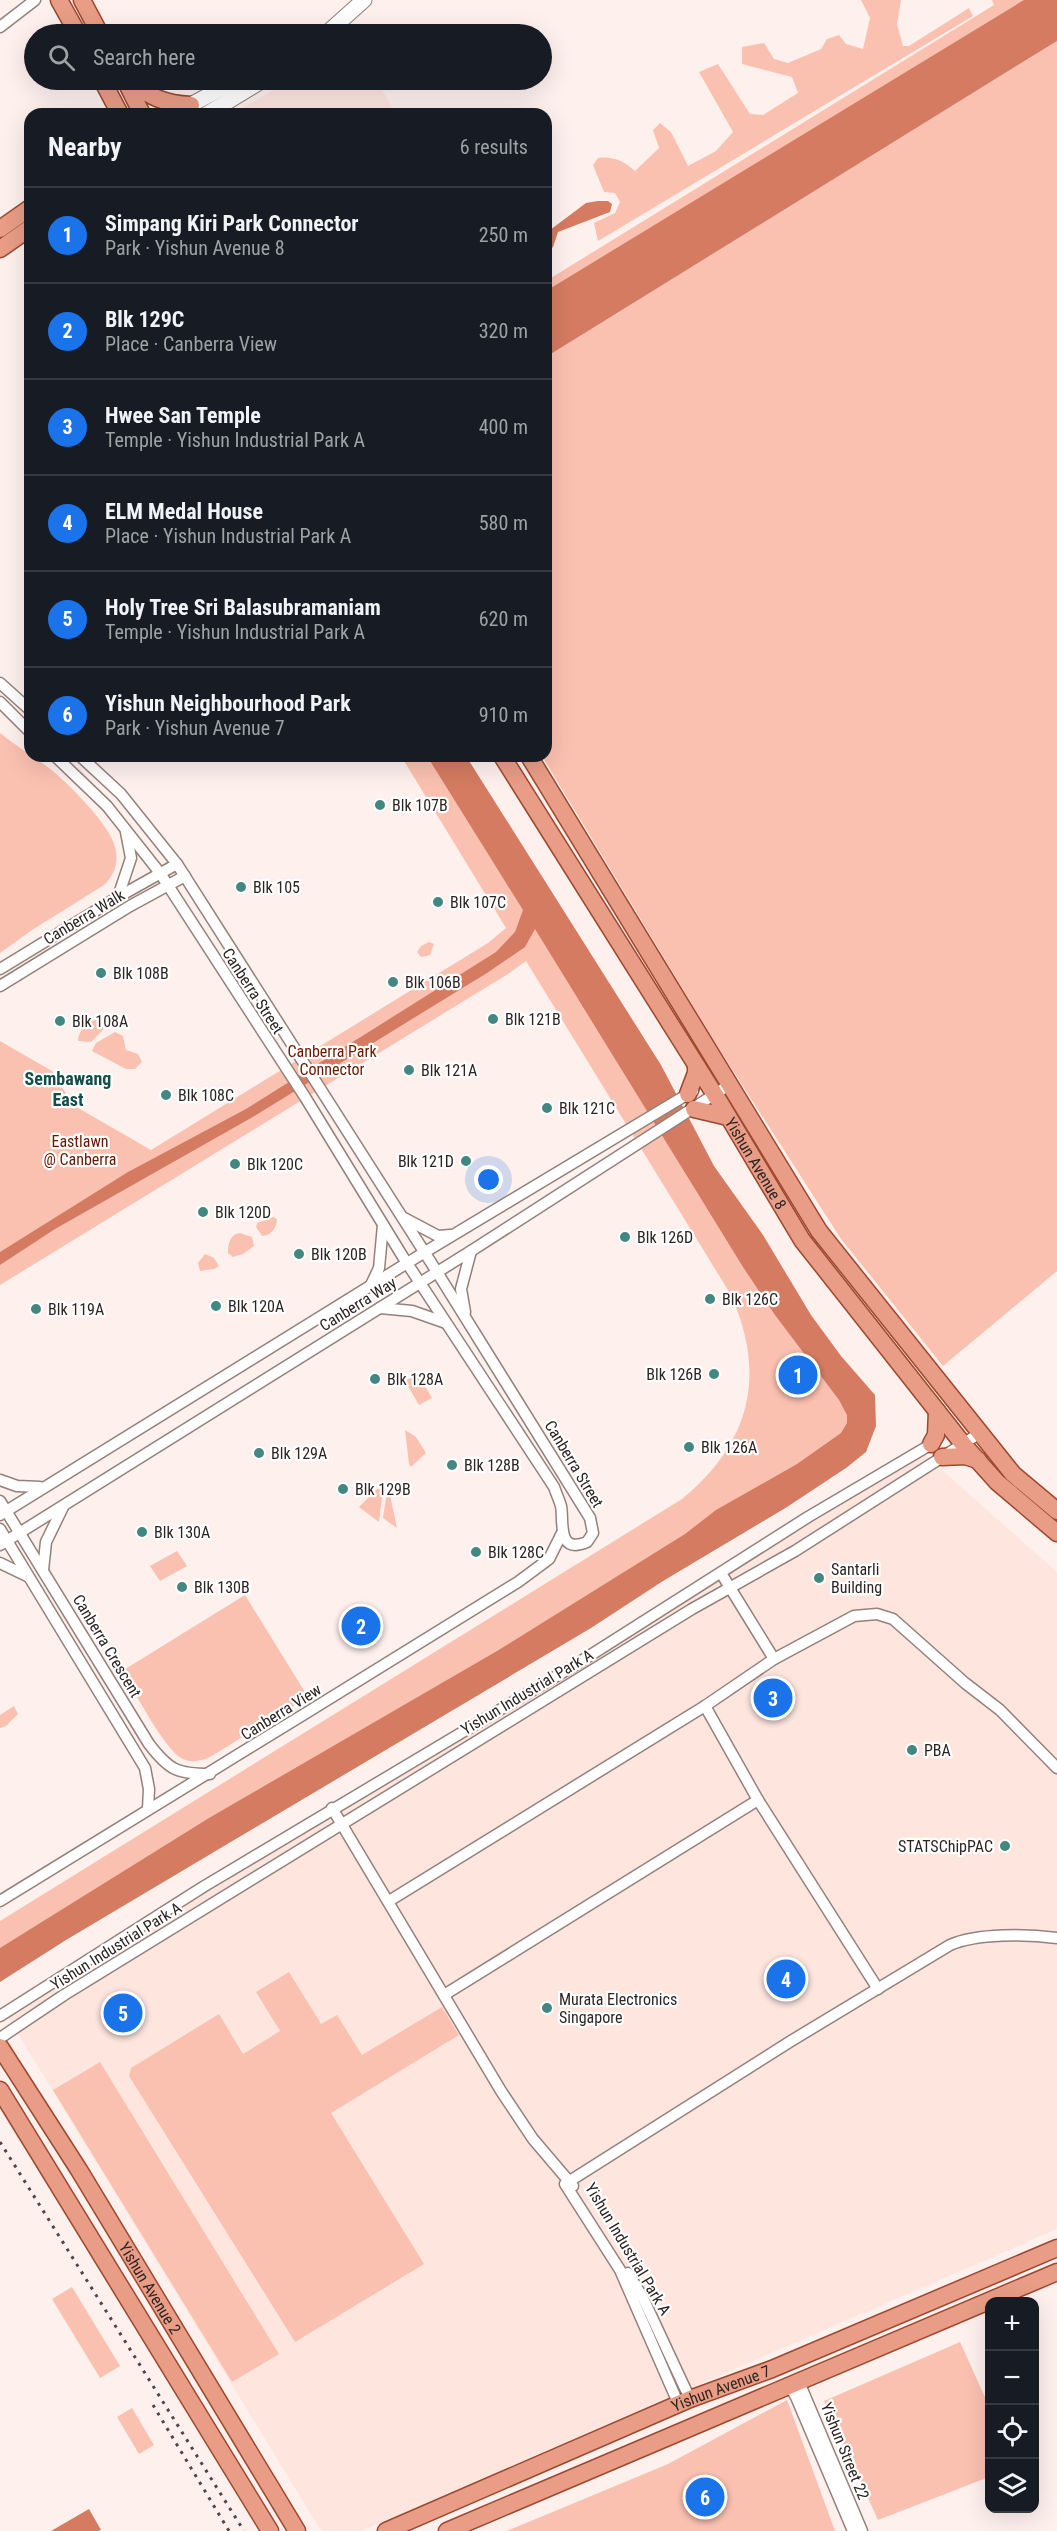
<!DOCTYPE html>
<html lang="en">
<head>
<meta charset="utf-8">
<style>
	:root { --surface:#171b24; --page:#20242c; --text:#f1f3f6; --muted:#9ea1a6; --line:#363941; --accent:#1a73e8 }
	body { margin:0; font-family:"Roboto Condensed",sans-serif; background:var(--page); color:var(--text) }
	.controls { position:absolute; right:18px; bottom:18px; display:grid; overflow:hidden; border-radius:12px; box-shadow:0 6px 24px #0002 }
	.controls button { width:54px; height:54px; display:grid; place-items:center; padding:0; border:0; border-bottom:2px solid var(--line); background:var(--surface); color:var(--text); font:30px sans-serif }
	.you { position:absolute; left:489px; top:1180px; width:21px; height:21px; margin:-15px; border:4px solid #fff; border-radius:50%; background:#1a73e8; box-shadow:0 0 0 9px #1a73e833 }
	.badge { display:grid; place-items:center; width:39px; height:39px; border-radius:50%; background:var(--accent); color:#fff; font-size:20px; font-weight:700 }
	.pin { position:absolute; translate:-50% -50%; border:3px solid #fff; box-shadow:0 2px 6px #0006 }
	.list { margin:0; padding:0; list-style:none }
	h2 { display:flex; justify-content:space-between; align-items:center; height:78px; margin:0; padding:0 24px; font-size:26px }
	h2 small { font-size:20px; font-weight:400; color:var(--muted) }
	.list li { display:grid; grid-template-columns:39px 1fr auto; gap:18px; align-items:center; box-sizing:border-box; height:96px; padding:0 24px; border-top:2px solid var(--line) }
	.list b { display:block; font-size:22px; white-space:nowrap }
	.list p { margin:0; font-size:20px; white-space:nowrap; color:var(--muted) }
	.list em { font-size:20px; font-style:normal; color:var(--muted) }
	.icon { flex:none; width:33px; height:33px; fill:none; stroke:currentColor; stroke-width:2; stroke-linecap:round; stroke-linejoin:round }
	.map { position:relative; flex:none; width:1057px; height:2531px; overflow:hidden }
	.search { position:absolute; background:var(--surface); box-shadow:0 6px 24px #0002; left:24px; top:24px; width:528px; height:66px; display:flex; align-items:center; gap:15px; box-sizing:border-box; padding:0 21px; border-radius:33px; color:var(--muted); font-size:22px }
	.panel { position:absolute; background:var(--surface); box-shadow:0 6px 24px #0002; left:24px; top:108px; width:528px; height:654px; border-radius:18px }
	.map>svg:first-child { display:block }
	.built { fill:#fee6df }
	.green { fill:#fbc1b0 }
	.water { fill:#d57b61 }
	.lines { fill:none; stroke-linecap:round; stroke-linejoin:round }
	.street-casing { stroke:#95817c; stroke-width:13 }
	.secondary-casing { stroke:#95817c; stroke-width:17 }
	.primary-casing { stroke:#9d482f; stroke-width:19 }
	.street { stroke:#fff; stroke-width:10 }
	.secondary { stroke:#fff; stroke-width:15 }
	.primary { stroke:#e99d86; stroke-width:16 }
	.rail { stroke:#504745; stroke-width:3; stroke-dasharray:3 6; stroke-linecap:butt }
	.poi-dot { fill:#428881; stroke:#fff; stroke-width:2 }
	.labels { text-anchor:middle; dominant-baseline:central; stroke-width:4.5; stroke-linejoin:round; paint-order:stroke }
	.poi-label { font-size:16px; fill:#2d2523; stroke:#fff; text-anchor:start }
	.street-label { font-size:16px; fill:#2d2523; stroke:#fff }
	.park-label { font-size:16px; fill:#681700; stroke:#fff }
	.neighbourhood-label { font-size:18px; font-weight:bold; fill:#124e49; stroke:#fff }
</style>
</head>
<body>
<div class="map">
<svg width="1057" height="2531" viewBox="0 0 1057 2531">
	<rect width="100%" height="100%" fill="#fef0ed"/>
	<!-- built -->
	<g class="built">
		<polygon points="291,80 376,80 392,107 380,114 232,114"/>
		<polygon points="915,1446 1057,1572 1057,2229 361,2531 321,2531 4,2011"/>
	</g>
	<!-- green -->
	<g class="green">
		<path d="M861 0H901L897 24 903 46H909L969 8 973 16 598 241 594 223 615 213 620 202 615 193 604 192 593 165 598 158C613 156 624 161 635 171L659 148 653 130 660 123 671 132 688 166 716 151 733 132 699 72 718 64 750 114 763 115 798 93 792 77 742 64V47L764 43 774 59 788 63 821 49 827 39 839 35 846 44 863 49 870 18Z"/>
		<polygon points="992,0 1057,0 546,315 546,281 994,5"/>
		<polygon points="1057,41 1057,1271 943,1366 841,1239 716,1044 542,756 546,756 546,357"/>
		<path d="M0 733C16 746 33 756 49 768 68 783 110 825 115 847 119 862 115 874 104 885L32 930 0 953Z"/>
		<path d="M401 756H448L861 1397 855 1444 0 1969V1921L682 1499C750 1443 767 1376 731 1295L526 961 508 974 0 1285V1041L52 1071 73 1105 151 1150 488 943 506 928Z"/>
		<polygon points="429,942 434,944 430,955 421,957 417,952 421,946"/>
		<path d="M99 1018 105 1023 103 1030 91 1042 78 1041C78 1029 89 1022 99 1018Z"/>
		<polygon points="115,1032 123,1036 126,1050 138,1054 142,1062 135,1069 126,1069 92,1051 96,1043"/>
		<path d="M273 1217 277 1219C277 1227 271 1236 262 1236L256 1227 257 1223Z"/>
		<path d="M240 1233 252 1237 254 1246 243 1254 233 1257 228 1253C228 1244 230 1234 240 1233Z"/>
		<polygon points="205,1254 214,1258 219,1266 214,1269 200,1271 198,1263"/>
		<polygon points="418,1374 432,1398 419,1405 405,1381"/>
		<polygon points="405,1430 416,1437 426,1453 411,1467 409,1464"/>
		<polygon points="377,1489 383,1489 379,1522 359,1507"/>
		<polygon points="387,1491 390,1495 397,1528 383,1518"/>
		<polygon points="177,1551 187,1566 160,1581 150,1566"/>
		<path d="M245 1595 308 1697 210 1757C201 1761 192 1763 183 1759 165 1751 134 1690 122 1671Z"/>
		<polygon points="14,1706 18,1714 6,1726 0,1728 0,1715"/>
		<polygon points="289,1972 321,2024 337,2015 362,2055 442,2007 459,2035 331,2113 424,2264 295,2342 129,2076 131,2068 219,2014 243,2054 280,2031 256,1992"/>
		<polygon points="100,2062 279,2354 232,2382 53,2090"/>
		<polygon points="72,2287 120,2366 100,2378 52,2299"/>
		<polygon points="960,2342 989,2406 989,2477 878,2520 824,2401"/>
		<polygon points="787,2400 835,2531 507,2531 668,2464"/>
		<polygon points="132,2408 154,2445 139,2454 117,2417"/>
	</g>
	<!-- water -->
	<g class="water">
		<polygon points="1024,0 1057,0 1057,41 546,357 546,291"/>
		<polygon points="598,201 608,201 612,204 610,212 558,232 553,247 546,254 546,233 586,203"/>
		<polygon points="427,756 466,756 661,1065 714,1166 763,1235 811,1315 841,1356 875,1395 876,1426 866,1452 846,1468 787,1507 663,1581 591,1628 66,1940 0,1982 0,1948 209,1818 497,1651 685,1534 716,1510 797,1464 841,1433 847,1423 847,1415 839,1400 775,1315 743,1267 535,929 525,947 487,973 251,1118 55,1229 0,1265 0,1252 128,1172 246,1109 496,952 515,932 523,910"/>
		<polygon points="89,2509 101,2530 98,2531 51,2531"/>
	</g>
	<g class="lines">
		<defs>
			<g id="street">
				<polyline points="0,27 35,0"/>
				<polyline points="0,683 30,710"/>
				<polyline points="0,702 30,732"/>
				<path d="M55 756 107 806 160 873 305 1097 403 1257 554 1487C556 1493 559 1499 561 1506 564 1520 556 1555 587 1542L593 1533 590 1518 437 1272 177 864 121 794 80 756"/>
				<polyline points="118,897 131,858 126,832"/>
				<polyline points="0,969 118,897 177,864"/>
				<polyline points="0,986 130,906 185,876"/>
				<polyline points="404,1218 438,1236 450,1235"/>
				<polyline points="371,1285 379,1268 383,1225"/>
				<polyline points="380,1308 412,1311 446,1323"/>
				<polyline points="465,1312 461,1289 471,1251"/>
				<polyline points="0,1480 17,1486 40,1487"/>
				<path d="M0 1501 149 1744C169 1770 177 1774 210 1774"/>
				<polyline points="0,1515 425,1252 693,1091"/>
				<polyline points="0,1529 145,1768 149,1789 148,1809"/>
				<polyline points="0,1545 471,1251 729,1085"/>
				<polyline points="0,1563 27,1576"/>
				<polyline points="43,1570 46,1542 63,1507"/>
				<polyline points="721,1573 774,1659"/>
				<polyline points="705,1706 758,1800 878,1989"/>
				<polyline points="332,1808 501,2091 533,2139 573,2186"/>
				<path d="M0 1901C172 1795 346 1689 518 1582L549 1559 562 1533"/>
				<polyline points="389,1901 705,1706 774,1659 854,1616 877,1614 893,1619 965,1683 1000,1710 1057,1768"/>
				<polyline points="444,1995 758,1800"/>
				<polyline points="0,2016 203,1887 575,1665 808,1517 935,1442"/>
				<polyline points="0,2038 64,1995 692,1609 795,1551 980,1433"/>
				<polyline points="628,2273 643,2298 690,2399"/>
				<polyline points="799,2382 862,2531"/>
				<polyline points="786,2388 792,2390 796,2397 853,2531"/>
				<path d="M679 2405 620 2270 565 2184 791 2041 950 1945C977 1933 1028 1934 1057 1938"/>
			</g>
			<g id="secondary">
				<polyline points="326,34 364,0"/>
				<polyline points="174,114 237,80"/>
				<polyline points="207,114 263,80"/>
			</g>
			<g id="primary">
				<polyline points="59,0 78,34"/>
				<polyline points="82,0 100,34"/>
				<polyline points="102,80 120,114"/>
				<path d="M125 80C149 95 162 104 191 105"/>
				<polyline points="125,80 142,114"/>
				<polyline points="0,229 30,208"/>
				<polyline points="0,249 30,228"/>
				<path id="s1" d="M502 756 722 1106 802 1240 963 1444 997 1482 1057 1533"/>
				<polyline points="529,756 819,1231 1013,1474 1057,1511"/>
				<polyline points="688,1094 696,1073 696,1066"/>
				<polyline points="694,1109 728,1117"/>
				<polyline points="931,1444 936,1435 937,1411"/>
				<polyline points="942,1457 965,1456 978,1460"/>
				<path id="s2" d="M0 2047 79 2170 297 2531"/>
				<polyline points="0,2090 270,2531"/>
				<path id="s3" d="M386 2531 690 2399 772 2369 1057 2248"/>
				<polyline points="447,2531 1057,2272"/>
			</g>
		</defs>
		<!-- street casing -->
		<use href="#street" class="street-casing"/>
		<!-- secondary casing -->
		<use href="#secondary" class="secondary-casing"/>
		<!-- primary casing -->
		<use href="#primary" class="primary-casing"/>
		<!-- street -->
		<use href="#street" class="street"/>
		<!-- secondary -->
		<use href="#secondary" class="secondary"/>
		<!-- primary -->
		<use href="#primary" class="primary"/>
		<!-- rail -->
		<g class="rail">
			<polyline points="0,2142 244,2531"/>
			<polyline points="153,2405 229,2531"/>
		</g>
	</g>
	<!-- markers -->
	<g class="poi-dot">
		<circle cx="380" cy="805" r="6"/>
		<circle cx="241" cy="887" r="6"/>
		<circle cx="438" cy="902" r="6"/>
		<circle cx="101" cy="973" r="6"/>
		<circle cx="393" cy="982" r="6"/>
		<circle cx="493" cy="1019" r="6"/>
		<circle cx="60" cy="1021" r="6"/>
		<circle cx="409" cy="1070" r="6"/>
		<circle cx="166" cy="1095" r="6"/>
		<circle cx="547" cy="1108" r="6"/>
		<circle cx="466" cy="1161" r="6"/>
		<circle cx="235" cy="1164" r="6"/>
		<circle cx="203" cy="1212" r="6"/>
		<circle cx="625" cy="1237" r="6"/>
		<circle cx="299" cy="1254" r="6"/>
		<circle cx="710" cy="1299" r="6"/>
		<circle cx="216" cy="1306" r="6"/>
		<circle cx="36" cy="1309" r="6"/>
		<circle cx="714" cy="1374" r="6"/>
		<circle cx="375" cy="1379" r="6"/>
		<circle cx="689" cy="1447" r="6"/>
		<circle cx="259" cy="1453" r="6"/>
		<circle cx="452" cy="1465" r="6"/>
		<circle cx="343" cy="1489" r="6"/>
		<circle cx="142" cy="1532" r="6"/>
		<circle cx="476" cy="1552" r="6"/>
		<circle cx="819" cy="1578" r="6"/>
		<circle cx="182" cy="1587" r="6"/>
		<circle cx="912" cy="1750" r="6"/>
		<circle cx="1005" cy="1846" r="6"/>
		<circle cx="547" cy="2008" r="6"/>
	</g>
	<g class="labels">
		<!-- poi labels -->
		<g class="poi-label">
			<text x="392" y="805">Blk 107B</text>
			<text x="253" y="887">Blk 105</text>
			<text x="450" y="902">Blk 107C</text>
			<text x="113" y="973">Blk 108B</text>
			<text x="405" y="982">Blk 106B</text>
			<text x="505" y="1019">Blk 121B</text>
			<text x="72" y="1021">Blk 108A</text>
			<text x="421" y="1070">Blk 121A</text>
			<text x="178" y="1095">Blk 108C</text>
			<text x="559" y="1108">Blk 121C</text>
			<text x="454" y="1161" text-anchor="end">Blk 121D</text>
			<text x="247" y="1164">Blk 120C</text>
			<text x="215" y="1212">Blk 120D</text>
			<text x="637" y="1237">Blk 126D</text>
			<text x="311" y="1254">Blk 120B</text>
			<text x="722" y="1299">Blk 126C</text>
			<text x="228" y="1306">Blk 120A</text>
			<text x="48" y="1309">Blk 119A</text>
			<text x="702" y="1374" text-anchor="end">Blk 126B</text>
			<text x="387" y="1379">Blk 128A</text>
			<text x="701" y="1447">Blk 126A</text>
			<text x="271" y="1453">Blk 129A</text>
			<text x="464" y="1465">Blk 128B</text>
			<text x="355" y="1489">Blk 129B</text>
			<text x="154" y="1532">Blk 130A</text>
			<text x="488" y="1552">Blk 128C</text>
			<text x="831" y="1569">Santarli<tspan x="831" dy="18">Building</tspan></text>
			<text x="194" y="1587">Blk 130B</text>
			<text x="924" y="1750">PBA</text>
			<text x="993" y="1846" text-anchor="end">STATSChipPAC</text>
			<text x="559" y="1999">Murata Electronics<tspan x="559" dy="18">Singapore</tspan></text>
		</g>
		<!-- street labels -->
		<g class="street-label">
			<text transform="translate(84 917) rotate(-31)">Canberra Walk</text>
			<text transform="translate(253 991) rotate(57)">Canberra Street</text>
			<text stroke="none"><textPath href="#s1" startOffset="480">Yishun Avenue 8</textPath></text>
			<text transform="translate(358 1304) rotate(-32)">Canberra Way</text>
			<text transform="translate(574 1464) rotate(59)">Canberra Street</text>
			<text transform="translate(107 1646) rotate(59)">Canberra Crescent</text>
			<text transform="translate(527 1692) rotate(-31)">Yishun Industrial Park A</text>
			<text transform="translate(281 1712) rotate(-32)">Canberra View</text>
			<text transform="translate(116 1946) rotate(-32)">Yishun Industrial Park A</text>
			<text transform="translate(628 2249) rotate(59)">Yishun Industrial Park A</text>
			<text stroke="none"><textPath href="#s2" startOffset="284">Yishun Avenue 2</textPath></text>
			<text stroke="none"><textPath href="#s3" startOffset="364">Yishun Avenue 7</textPath></text>
			<text transform="translate(845 2451) rotate(68)">Yishun Street 22</text>
		</g>
		<!-- park labels -->
		<g class="park-label">
			<text x="332" y="1051">Canberra Park<tspan x="332" dy="18">Connector</tspan></text>
			<text x="80" y="1141">Eastlawn<tspan x="80" dy="18">@ Canberra</tspan></text>
		</g>
		<!-- neighbourhood labels -->
		<g class="neighbourhood-label">
			<text x="68" y="1078">Sembawang<tspan x="68" dy="21">East</tspan></text>
		</g>
	</g>
</svg>
<div class="controls">
<button>+</button>
<button>−</button>
<button><svg class="icon" aria-label="locate" viewBox="0 0 24 24"><circle cx="12" cy="12" r="6"/><path d="M12 2v4M12 18v4M2 12h4M18 12h4"/></svg></button>
<button><svg class="icon" aria-label="layers" viewBox="0 0 24 24"><path d="M12 4l9 5-9 5-9-5zM3 14l9 5 9-5"/></svg></button>
</div>
<div class="you"></div>
<div class="pin badge" style="left:798px;top:1375px">1</div>
<div class="pin badge" style="left:361px;top:1626px">2</div>
<div class="pin badge" style="left:773px;top:1698px">3</div>
<div class="pin badge" style="left:786px;top:1979px">4</div>
<div class="pin badge" style="left:123px;top:2013px">5</div>
<div class="pin badge" style="left:705px;top:2497px">6</div>
<div class="search"><svg class="icon" aria-label="search" viewBox="0 0 24 24"><circle cx="10" cy="10" r="6"/><path d="M15 15l6 6"/></svg>Search here</div>
<section class="panel">
<h2>Nearby<small>6 results</small></h2>
<ul class="list">
<li><span class="badge">1</span><div><b>Simpang Kiri Park Connector</b><p>Park · Yishun Avenue 8</p></div><em>250 m</em></li>
<li><span class="badge">2</span><div><b>Blk 129C</b><p>Place · Canberra View</p></div><em>320 m</em></li>
<li><span class="badge">3</span><div><b>Hwee San Temple</b><p>Temple · Yishun Industrial Park A</p></div><em>400 m</em></li>
<li><span class="badge">4</span><div><b>ELM Medal House</b><p>Place · Yishun Industrial Park A</p></div><em>580 m</em></li>
<li><span class="badge">5</span><div><b>Holy Tree Sri Balasubramaniam</b><p>Temple · Yishun Industrial Park A</p></div><em>620 m</em></li>
<li><span class="badge">6</span><div><b>Yishun Neighbourhood Park</b><p>Park · Yishun Avenue 7</p></div><em>910 m</em></li>
</ul>
</section>
</div>
</body>
</html>
